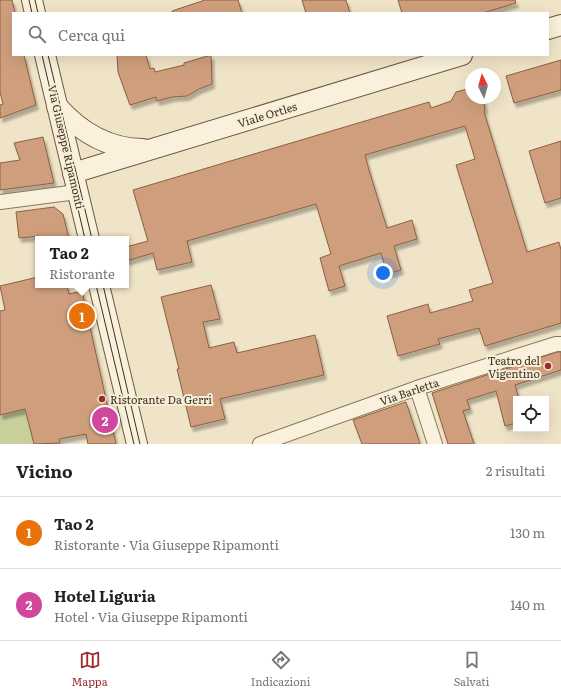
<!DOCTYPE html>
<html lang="it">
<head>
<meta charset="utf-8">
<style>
	:root { --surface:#fff; --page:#f6f6f6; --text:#222; --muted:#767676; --line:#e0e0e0; --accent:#9e2a2b }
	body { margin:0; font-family:Literata,serif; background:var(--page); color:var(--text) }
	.controls { position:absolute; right:12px; bottom:12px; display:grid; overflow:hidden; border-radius:0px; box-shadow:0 4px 16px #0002 }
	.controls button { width:36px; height:36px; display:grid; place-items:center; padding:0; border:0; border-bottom:1px solid var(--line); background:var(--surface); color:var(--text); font:20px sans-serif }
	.compass { position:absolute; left:465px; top:68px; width:36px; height:36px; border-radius:50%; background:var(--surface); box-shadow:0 4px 16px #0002; rotate:355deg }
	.you { position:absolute; left:383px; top:273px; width:14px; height:14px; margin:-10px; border:3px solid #fff; border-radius:50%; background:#1a73e8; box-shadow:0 0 0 6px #1a73e833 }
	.badge { display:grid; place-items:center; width:26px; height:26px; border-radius:50%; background:var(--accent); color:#fff; font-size:13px; font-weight:700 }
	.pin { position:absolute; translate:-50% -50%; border:2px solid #fff; box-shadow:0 1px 4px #0006 }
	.popup { position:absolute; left:35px; top:236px; width:94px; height:52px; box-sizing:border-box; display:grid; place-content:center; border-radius:0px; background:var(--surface); filter:drop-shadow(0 1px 3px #0005); font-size:13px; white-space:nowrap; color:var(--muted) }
	.popup b { font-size:15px; color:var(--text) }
	.popup::after { content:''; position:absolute; left:50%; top:100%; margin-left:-8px; border:8px solid transparent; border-top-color:var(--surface) }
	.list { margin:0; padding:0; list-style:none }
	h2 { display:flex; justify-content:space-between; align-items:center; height:52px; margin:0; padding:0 16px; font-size:17px }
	h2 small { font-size:13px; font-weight:400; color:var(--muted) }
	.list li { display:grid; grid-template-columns:26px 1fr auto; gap:12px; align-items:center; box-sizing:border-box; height:72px; padding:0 16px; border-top:1px solid var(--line) }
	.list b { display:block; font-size:15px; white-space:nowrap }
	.list p { margin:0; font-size:13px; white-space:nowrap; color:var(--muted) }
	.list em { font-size:13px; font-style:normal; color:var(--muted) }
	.icon { flex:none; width:22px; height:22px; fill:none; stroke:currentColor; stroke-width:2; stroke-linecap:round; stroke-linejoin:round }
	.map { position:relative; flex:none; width:561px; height:444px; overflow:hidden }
	.search { position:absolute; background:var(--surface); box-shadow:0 4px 16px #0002; left:12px; right:12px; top:12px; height:44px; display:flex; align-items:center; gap:10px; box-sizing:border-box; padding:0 14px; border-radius:0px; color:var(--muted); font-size:15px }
	.sheet { height:196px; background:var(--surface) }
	nav { display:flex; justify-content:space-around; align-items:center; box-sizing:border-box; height:56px; border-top:1px solid var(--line); background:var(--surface); font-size:11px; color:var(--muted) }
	nav a { display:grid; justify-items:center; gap:2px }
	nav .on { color:var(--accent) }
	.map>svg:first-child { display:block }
	.green { fill:#c9cf9b }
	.building { fill:#cf9f7d; stroke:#8d5f41; filter:url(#shadow) }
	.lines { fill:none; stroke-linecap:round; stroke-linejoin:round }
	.street-casing { stroke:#8d765c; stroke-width:16 }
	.secondary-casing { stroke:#6f573f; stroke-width:22 }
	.street { stroke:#faf1dc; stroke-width:14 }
	.secondary { stroke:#faf1dc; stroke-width:20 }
	.tram { stroke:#3d2e20; stroke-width:1 }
	.poi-dot { fill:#9e2a2b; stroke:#f7eed8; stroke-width:1.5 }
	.labels { text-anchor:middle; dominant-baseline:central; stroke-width:4; stroke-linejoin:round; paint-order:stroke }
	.street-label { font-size:11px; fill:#3d2e20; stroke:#f7eed8 }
	.poi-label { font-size:11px; fill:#3d2e20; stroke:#f7eed8; text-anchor:end }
</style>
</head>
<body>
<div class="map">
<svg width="561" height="444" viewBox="0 0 561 444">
	<defs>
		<filter id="shadow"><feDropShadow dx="2.5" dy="4.5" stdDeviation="1" flood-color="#0004"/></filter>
	</defs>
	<rect width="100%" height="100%" fill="#f0e4c8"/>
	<!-- green -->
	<polygon class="green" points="25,409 34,444 0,444 0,415"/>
	<!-- building -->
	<g class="building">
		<polygon points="0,0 12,0 15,13 13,13 13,55 24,55 36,105 0,118 0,105 3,104 0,92"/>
		<polygon points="205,0 238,0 242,13 173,13 172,11"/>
		<polygon points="302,0 346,0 350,13 306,13"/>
		<polygon points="398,0 515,0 516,3 483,13 402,13"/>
		<polygon points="117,55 146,55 150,69 154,68 155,72 184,65 184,63 211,55 212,84 199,89 187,96 172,97 157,101 156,97 130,105 118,72"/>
		<polygon points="561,60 561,90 514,103 506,76"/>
		<polygon points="471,88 471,98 483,98 485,109 484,112 527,252 559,242 561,250 561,323 485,346 479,328 438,339 440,344 398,356 387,316 428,304 430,313 473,301 469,290 493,283 456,165 475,159 465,126 365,155 369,170 387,228 412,220 417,239 394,246 401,270 387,274 381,253 339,266 345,286 329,291 320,258 331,254 316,204 187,241 192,262 157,270 153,253 126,261 126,247 148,241 133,190 429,102 431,108 451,101 456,92"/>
		<polygon points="43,137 54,183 0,190 0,163 20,160 14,143"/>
		<polygon points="561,141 561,198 545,203 529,151"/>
		<polygon points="54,207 63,214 69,239 40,239 39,236 19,238 16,212"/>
		<polygon points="38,277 38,285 67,285 69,294 82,291 116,444 88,444 86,434 59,439 60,443 34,444 25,409 0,415 0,311 5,310 0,286"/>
		<polygon points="211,285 220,319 203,322 209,348 234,342 237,353 315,335 324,375 220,399 225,419 191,427 177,369 179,369 161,297"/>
		<polygon points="557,352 561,352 561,370 515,385 519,399 516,399 516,423 505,426 496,391 467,400 470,409 463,411 474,444 448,444 432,393"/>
		<polygon points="406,402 420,444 362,444 353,420"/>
	</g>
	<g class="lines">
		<defs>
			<g id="street">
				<polyline points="0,202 77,192"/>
				<polyline points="417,388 435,444"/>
				<polyline points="260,444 417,388 556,344 561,344"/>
			</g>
			<g id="secondary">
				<polyline points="32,0 35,13"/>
				<polyline points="548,29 561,25"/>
				<polyline points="45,55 89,239"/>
				<path d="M57 106C80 132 108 149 143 149"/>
				<polyline points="73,173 462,55"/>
				<polyline points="99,285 137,444"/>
			</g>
		</defs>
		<!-- street casing -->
		<use href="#street" class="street-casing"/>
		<!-- secondary casing -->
		<use href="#secondary" class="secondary-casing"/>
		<!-- street -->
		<use href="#street" class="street"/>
		<!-- secondary -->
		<use href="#secondary" class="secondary"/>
		<!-- tram -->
		<g class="tram">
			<polyline points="29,0 32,13"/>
			<polyline points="35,0 38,13"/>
			<polyline points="42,55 85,239"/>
			<polyline points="48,55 92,239"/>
			<polyline points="96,285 134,444"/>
			<polyline points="103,285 140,444"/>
		</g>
	</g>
	<!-- markers -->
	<g class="poi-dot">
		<circle cx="548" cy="366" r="4"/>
		<circle cx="102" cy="399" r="4"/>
	</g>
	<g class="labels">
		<!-- street labels -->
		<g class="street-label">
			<text transform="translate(267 114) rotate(-17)">Viale Ortles</text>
			<text transform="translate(67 147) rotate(77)">Via Giuseppe Ripamonti</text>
			<text transform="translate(409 391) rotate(-19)">Via Barletta</text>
		</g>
		<!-- poi labels -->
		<g class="poi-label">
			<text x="540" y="360">Teatro del<tspan x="540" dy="13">Vigentino</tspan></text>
			<text x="110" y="399" text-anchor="start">Ristorante Da Gerri</text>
		</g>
	</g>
</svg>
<div class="controls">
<button><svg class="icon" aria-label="locate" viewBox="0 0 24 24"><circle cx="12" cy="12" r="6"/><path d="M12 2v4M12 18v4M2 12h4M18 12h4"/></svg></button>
</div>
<svg class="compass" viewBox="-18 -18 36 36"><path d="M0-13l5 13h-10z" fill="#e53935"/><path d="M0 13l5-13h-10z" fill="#767676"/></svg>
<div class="you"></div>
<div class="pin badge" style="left:82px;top:316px;background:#e8710a">1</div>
<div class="popup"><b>Tao 2</b>Ristorante</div>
<div class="pin badge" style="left:105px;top:420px;background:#d1479c">2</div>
<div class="search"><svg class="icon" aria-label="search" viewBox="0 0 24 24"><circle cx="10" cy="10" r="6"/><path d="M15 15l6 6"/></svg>Cerca qui</div>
</div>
<section class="sheet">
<h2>Vicino<small>2 risultati</small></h2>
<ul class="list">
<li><span class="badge" style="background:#e8710a">1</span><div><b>Tao 2</b><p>Ristorante · Via Giuseppe Ripamonti</p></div><em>130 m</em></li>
<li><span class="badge" style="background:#d1479c">2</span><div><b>Hotel Liguria</b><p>Hotel · Via Giuseppe Ripamonti</p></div><em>140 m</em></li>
</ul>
</section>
<nav>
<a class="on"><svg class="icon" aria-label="map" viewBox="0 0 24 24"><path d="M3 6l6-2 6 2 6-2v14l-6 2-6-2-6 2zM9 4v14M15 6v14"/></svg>Mappa</a>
<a><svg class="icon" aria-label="directions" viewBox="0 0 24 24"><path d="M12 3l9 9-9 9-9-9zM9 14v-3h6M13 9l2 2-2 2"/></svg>Indicazioni</a>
<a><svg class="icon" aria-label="saved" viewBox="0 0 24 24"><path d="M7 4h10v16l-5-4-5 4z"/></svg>Salvati</a>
</nav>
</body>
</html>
